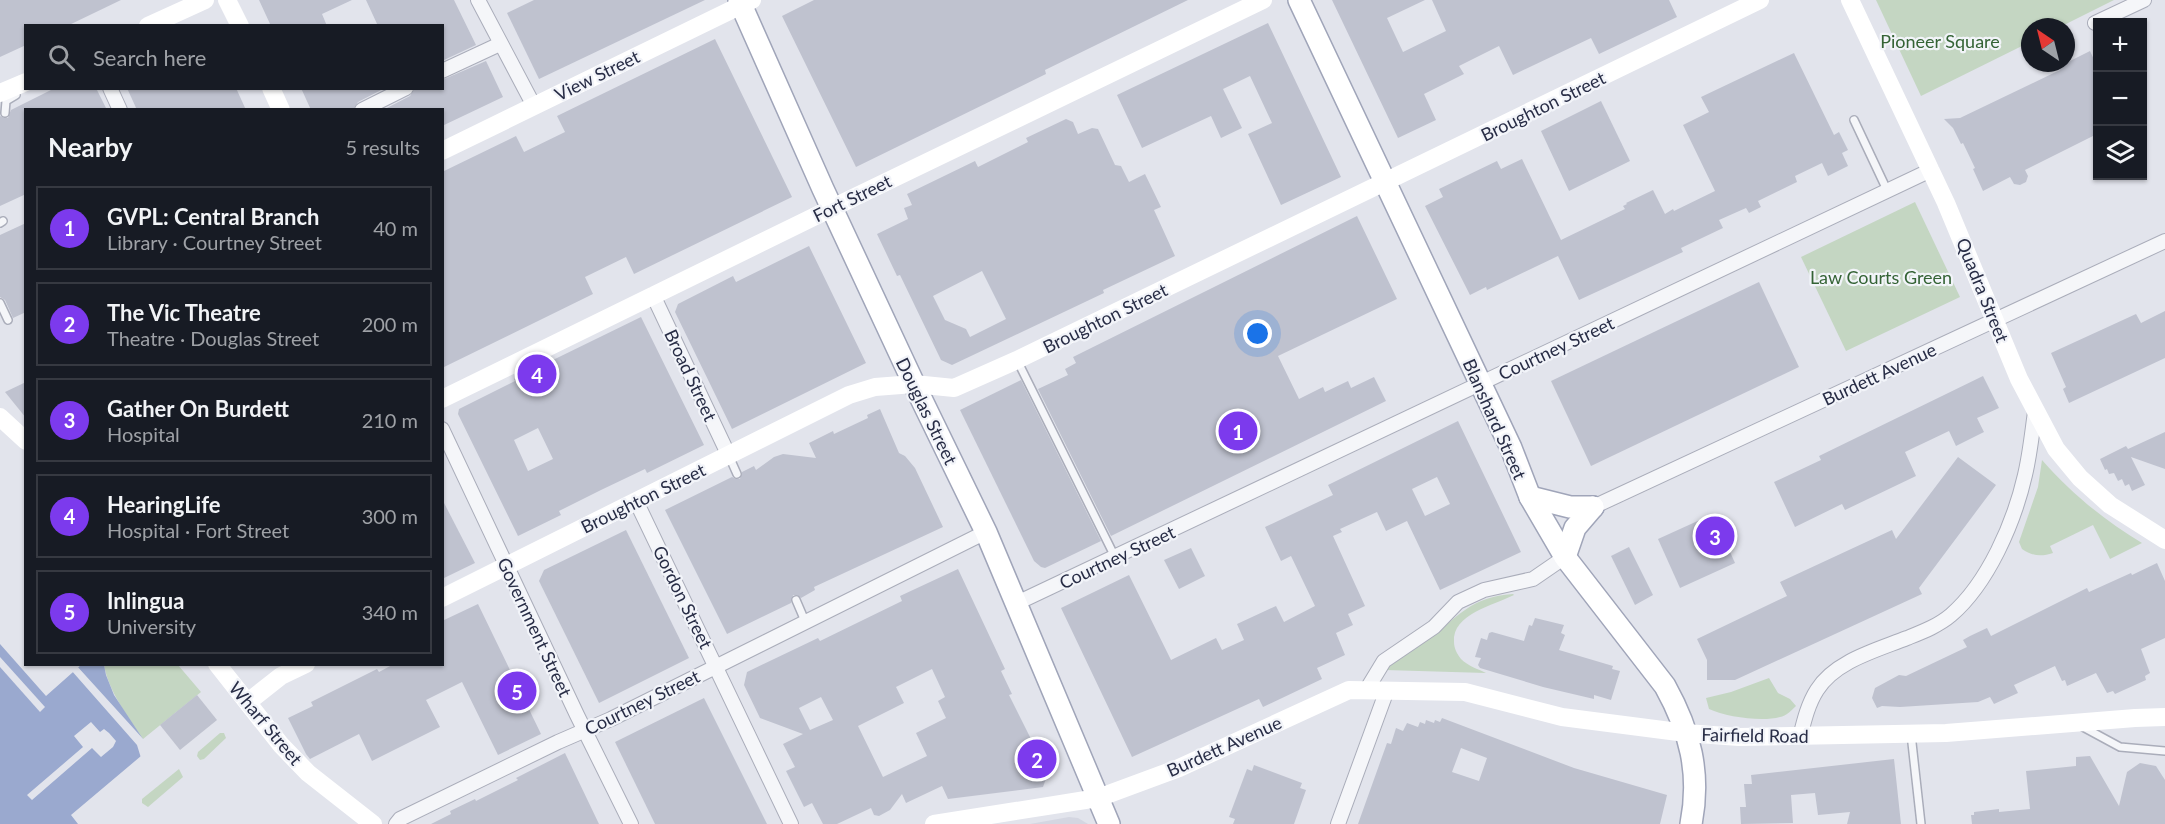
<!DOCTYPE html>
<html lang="en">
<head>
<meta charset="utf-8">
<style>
	:root { --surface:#171b24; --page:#20242c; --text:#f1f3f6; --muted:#9ea1a6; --line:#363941; --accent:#7c3aed }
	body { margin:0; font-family:Lato,sans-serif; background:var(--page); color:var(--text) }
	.controls { position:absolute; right:18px; top:18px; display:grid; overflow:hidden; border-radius:0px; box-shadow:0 2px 4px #0004 }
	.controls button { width:54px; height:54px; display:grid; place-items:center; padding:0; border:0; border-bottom:2px solid var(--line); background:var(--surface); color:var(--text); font:30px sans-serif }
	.compass { position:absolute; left:2021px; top:18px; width:54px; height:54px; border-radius:50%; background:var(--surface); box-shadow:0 2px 4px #0004; rotate:325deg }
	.you { position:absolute; left:1258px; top:334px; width:21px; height:21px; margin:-15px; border:4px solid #fff; border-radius:50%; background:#1a73e8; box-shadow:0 0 0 9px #1a73e833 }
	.badge { display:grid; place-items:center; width:39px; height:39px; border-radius:50%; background:var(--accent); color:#fff; font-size:20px; font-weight:700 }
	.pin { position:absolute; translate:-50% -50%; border:3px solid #fff; box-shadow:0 2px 6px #0006 }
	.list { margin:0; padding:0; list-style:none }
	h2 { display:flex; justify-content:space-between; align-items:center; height:78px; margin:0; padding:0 24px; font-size:26px }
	h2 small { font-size:20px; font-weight:400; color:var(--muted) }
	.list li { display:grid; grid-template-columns:39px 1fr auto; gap:18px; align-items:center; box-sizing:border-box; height:84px; margin:0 12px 12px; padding:0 12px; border:2px solid var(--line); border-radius:0px }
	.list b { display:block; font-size:22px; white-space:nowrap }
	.list p { margin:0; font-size:20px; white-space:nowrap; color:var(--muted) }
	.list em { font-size:20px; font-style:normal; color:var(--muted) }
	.icon { flex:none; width:33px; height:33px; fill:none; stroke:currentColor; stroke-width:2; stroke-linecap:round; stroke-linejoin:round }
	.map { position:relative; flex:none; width:2165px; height:824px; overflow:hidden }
	.search { position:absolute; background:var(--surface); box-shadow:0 2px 4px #0004; left:24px; top:24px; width:420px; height:66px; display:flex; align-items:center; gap:15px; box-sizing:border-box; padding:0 21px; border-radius:0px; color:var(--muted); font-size:22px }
	.panel { position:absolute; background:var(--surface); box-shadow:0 2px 4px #0004; left:24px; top:108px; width:420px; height:558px; border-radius:0px }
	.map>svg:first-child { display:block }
	.built { fill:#d4d6e1 }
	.green { fill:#c4d6c2 }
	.water { fill:#9aa9cf }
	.pier { fill:#e2e4ec }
	.building { fill:#bfc2cf; fill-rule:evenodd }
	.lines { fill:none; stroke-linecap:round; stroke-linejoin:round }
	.lane-casing { stroke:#aaadba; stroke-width:10 }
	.street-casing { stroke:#aaadba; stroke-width:16 }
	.primary-casing { stroke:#a0a5b9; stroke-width:24 }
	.lane { stroke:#f5f6f9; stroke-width:7 }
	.street { stroke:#f5f6f9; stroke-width:14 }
	.secondary { stroke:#fff; stroke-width:18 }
	.primary { stroke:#fff; stroke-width:21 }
	.labels { text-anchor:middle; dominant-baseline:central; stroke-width:4.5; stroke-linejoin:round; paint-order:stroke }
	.park-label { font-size:18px; fill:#346335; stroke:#f2f4f9 }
	.street-label { font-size:18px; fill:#282d46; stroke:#f2f4f9 }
</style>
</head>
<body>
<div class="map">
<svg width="2165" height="824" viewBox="0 0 2165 824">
	<rect width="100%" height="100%" fill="#e2e4ec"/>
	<!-- built -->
	<polygon class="built" points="1069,817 1078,818 1088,824 1030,824"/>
	<!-- green -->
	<g class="green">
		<polygon points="1876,0 2114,0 2060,27 2030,27 2030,42 1921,96"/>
		<polygon points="1915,202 1960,297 1846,351 1801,257"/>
		<path d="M2042 460C2072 494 2104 520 2142 543L2110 559 2093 525 2050 546 2053 553C2041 557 2032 556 2022 549L2019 542 2038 487Z"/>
		<path d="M1513 594 1514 595C1494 605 1452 614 1454 642 1454 648 1457 654 1461 659 1468 666 1478 669 1486 673L1385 670V667C1400 658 1415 649 1429 639 1460 615 1471 597 1513 594Z"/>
		<path d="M104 665H178L201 692 143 739C127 715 109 692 104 665Z"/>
		<path d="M1769 678 1778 693 1790 699 1796 706C1792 710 1786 716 1780 717 1762 722 1726 717 1709 709L1706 698 1731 692Z"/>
		<polygon points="220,733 224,733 226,738 204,759 200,760 197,756 198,752"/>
		<polygon points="179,769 183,777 148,807 142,803 142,799"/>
	</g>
	<!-- water -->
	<polygon class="water" points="0,644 46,696 81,665 104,665 106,675 114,695 143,739 141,756 71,815 78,824 0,824"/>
	<!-- pier -->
	<g class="pier">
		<polygon points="0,657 45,707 40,712 0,667"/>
		<polygon points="76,665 145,741 143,758 141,758 137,745 71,670"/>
		<polygon points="91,722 100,732 104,729 109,733 116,741 113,747 101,757 92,748 32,800 27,795 83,747 74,736"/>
	</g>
	<!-- building -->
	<g class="building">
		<polygon points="0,0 121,0 67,26 26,26 26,45 0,57"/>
		<polygon points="259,0 352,0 322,14 327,26 271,26"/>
		<polygon points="366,0 454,0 476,45 442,61 442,26 378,26"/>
		<polygon points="534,0 705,0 539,79 507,13"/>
		<polygon points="814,0 1188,0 1045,70 1046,74 856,167 782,16"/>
		<polygon points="1332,0 1425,0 1387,18 1403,52 1446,31 1432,0 1669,0 1677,17 1599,54 1591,38 1513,75 1499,46 1459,66 1464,74 1424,94 1436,120 1398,138"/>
		<polygon points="1268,23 1341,177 1281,205 1248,134 1272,123 1250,76 1223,89 1242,128 1221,138 1211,116 1142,148 1117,95"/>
		<polygon points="715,39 792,197 634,274 626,257 585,277 593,294 442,368 442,172 516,136 524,152 565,132 557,116"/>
		<polygon points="2090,51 2097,66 2097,134 2025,170 2028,176 2026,182 2020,185 2014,184 2010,177 1983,191 1973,169 1975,168 1963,143 1961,144 1953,128 1944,119 1960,118 2060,70 2056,63 2066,63"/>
		<polygon points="1794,53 1834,135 1839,132 1848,150 1842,153 1848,166 1828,176 1822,163 1795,176 1797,182 1758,201 1761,207 1749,213 1746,208 1719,220 1723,228 1681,248 1683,252 1579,300 1558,256 1487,290 1486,287 1470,295 1425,206 1443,197 1439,189 1497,161 1501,169 1522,159 1561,240 1625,209 1623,206 1627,204 1626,203 1653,190 1665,214 1673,209 1674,211 1715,191 1683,125 1709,112 1701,97"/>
		<polygon points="486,61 503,97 442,126 442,110 383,110 410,96 415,88 442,88 442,80"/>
		<polygon points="55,88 96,88 107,110 26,110 26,194 0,206 0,116 4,118 8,118 11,110"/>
		<polygon points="127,88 236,88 246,110 137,110"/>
		<polygon points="301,88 385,88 358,102 353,110 311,110"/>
		<polygon points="1601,101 1630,161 1569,191 1541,131"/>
		<path d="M1066 119 1073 122 1078 134 1092 128 1098 129 1115 165 1121 166 1129 182 1145 174 1161 207 1154 210 1175 256 1103 290 1104 293 952 365 941 360 900 275 897 276 877 234 908 219 904 208 912 205 907 194 975 161 978 167 1028 142 1026 138ZM982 271 1006 319 970 337 966 329 945 320 933 296Z"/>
		<polygon points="1357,216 1397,299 1278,356 1299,399 1323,387 1325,392 1348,381 1351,388 1374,377 1386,401 1111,536 1038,389 1068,375 1065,369 1076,363 1073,357"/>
		<polygon points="26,223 26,312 13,318 5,300 0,297 0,235"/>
		<polygon points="809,246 866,363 732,429 675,312 678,304 733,276 736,282"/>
		<polygon points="1759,282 1799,367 1591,466 1551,381"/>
		<polygon points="2165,311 2165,358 2069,403 2063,389 2066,387 2051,353 2136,314 2141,323"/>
		<path d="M641 317 704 445 647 473 645 469 601 490 559 511 561 515 518 536 458 414 459 409 515 381 514 379ZM538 428 553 459 528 471 514 440Z"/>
		<polygon points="1983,376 1999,408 1977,418 1984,432 1956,446 1949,431 1905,452 1916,476 1845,510 1842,504 1795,527 1774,482 1821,460 1819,456"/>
		<polygon points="1021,380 1101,541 1045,568 1041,567 1034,561 960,410"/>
		<polygon points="26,382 26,418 5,392"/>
		<polygon points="880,409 899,453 905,456 915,468 943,527 814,587 815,590 801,598 797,595 793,595 791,603 727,634 665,510 732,477 736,479 740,479 742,472 754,466 756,470 774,457 783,454 816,458 809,443 833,431 834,434 868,418 867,415"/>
		<path d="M1458 421 1521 552 1440 590 1407 521 1386 531 1377 512 1340 529 1342 532 1333 536 1365 606 1348 614 1353 625 1336 633 1345 655 1317 668 1322 679 1263 707 1259 699 1132 757 1061 608 1129 575 1171 660 1216 638 1222 650 1244 640 1237 624 1276 606 1284 622 1315 606 1291 556 1281 561 1265 527 1333 495 1328 485ZM1437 477 1450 504 1425 516 1412 489Z"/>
		<polygon points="2165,432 2165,469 2131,457 2145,485 2132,491 2129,484 2125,486 2122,479 2118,481 2114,473 2109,474 2107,469 2105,470 2100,459 2126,446 2128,449"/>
		<polygon points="1958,457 1996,485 1919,588 1922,594 1735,680 1707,680 1707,660 1697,639 1787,596 1780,582 1892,530 1896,539"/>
		<polygon points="442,499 475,563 442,579"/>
		<polygon points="1713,514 1735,563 1680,588 1658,539"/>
		<polygon points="626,530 689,658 599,703 539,581 544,570"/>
		<polygon points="1629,547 1653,595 1635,605 1611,556"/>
		<polygon points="1191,548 1205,576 1179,589 1164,560"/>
		<polygon points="2157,563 2165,581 2165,638 2141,649 2150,673 2145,676 2146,680 2115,694 2113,691 2107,693 2096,673 2067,686 2065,680 2062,681 2055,666 2014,685 2018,693 1994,704 1990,697 1978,702 1900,707 1882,706 1877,708 1872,698 1875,688 1899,675 1906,676 1967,647 1963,640 1970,636 1987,628 1991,636 2087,588 2089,592 2131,573 2132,575"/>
		<path d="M958 569 1005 669 1001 671 1012 694 1009 695 1048 773 1043 787 948 799 942 786 906 803 902 794 890 810 879 816 874 815 871 808 837 824H823L812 803 804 807 786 771 795 767 783 744 803 734 760 718 744 685 747 672 818 638 820 641 902 601 900 596ZM932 669 945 697 938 701 946 718 916 733 927 756 883 777 858 726 904 703 896 687ZM821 697 833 720 810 730 799 708Z"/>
		<polygon points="478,604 541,734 498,755 462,682 426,700 440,727 372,761 359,734 310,759 306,754 288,718 313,706 311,702 377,669 379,672 394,664 442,664 442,621"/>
		<polygon points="1535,618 1564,625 1561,633 1565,635 1559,650 1613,666 1612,669 1620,671 1611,700 1594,695 1594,699 1543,687 1480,668 1478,665 1481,658 1475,657 1481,638 1487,640 1489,633 1492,632 1524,641 1529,625 1532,626"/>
		<polygon points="197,695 217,720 180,750 160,725"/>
		<polygon points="704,698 767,824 655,824 615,742"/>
		<path d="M1442 718 1574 768 1667 795 1660 824H1358L1387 743 1391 744 1396 728 1403 731 1407 723 1418 727 1420 722 1425 724 1426 720 1434 723 1435 720 1440 722ZM1461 748 1487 758 1479 781 1452 772Z"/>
		<polygon points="565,753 599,824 431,824 451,814 450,811 475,799 476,801 518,780 516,778"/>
		<polygon points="2090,756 2119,806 2127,772 2140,763 2156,766 2165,780 2165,824 1972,824 1971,815 1974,815 1974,812 1999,809 1999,812 2030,809 2026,771 2076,766 2076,757"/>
		<polygon points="1894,759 1901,824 1847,824 1850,812 1818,815 1815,793 1791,795 1793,823 1741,824 1740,807 1746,807 1744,784 1752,784 1751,775"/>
		<polygon points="1254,765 1302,783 1300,788 1306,790 1294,824 1233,824 1235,819 1229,817 1247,769 1252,771"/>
	</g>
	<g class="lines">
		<defs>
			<g id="lane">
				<polyline points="5,113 6,101 16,95"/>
				<polyline points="1854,120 1887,190"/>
				<polyline points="0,223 3,221"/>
				<polyline points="0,303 8,320"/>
				<polyline points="1017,360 1115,557"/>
				<polyline points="729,456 737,474"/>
				<polyline points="796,600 805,621"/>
				<polyline points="2083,727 2120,747 2165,751"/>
				<polyline points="1911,734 1921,824"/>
			</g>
			<g id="street">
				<polyline points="478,0 534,106"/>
				<polyline points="2095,23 2144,0"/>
				<polyline points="442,71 500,44"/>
				<polyline points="110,88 120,110"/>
				<polyline points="362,110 406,88"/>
				<polyline points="653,295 729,456"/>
				<polyline points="442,429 577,715 631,824"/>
				<polyline points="636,501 791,824"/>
				<polyline points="1593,507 2165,241"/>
				<polyline points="1017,603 1931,170"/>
				<polyline points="1367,689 1384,661 1434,627 1458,602 1484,590 1533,579 1565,557"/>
				<path d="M1800 737C1804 721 1808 704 1817 690 1835 661 1877 650 1907 638 1922 632 1938 626 1951 615 1988 583 2014 523 2025 475 2030 454 2032 433 2035 412"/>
				<polyline points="396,824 400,819 558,742 611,719 986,532"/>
				<polyline points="1338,824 1387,690"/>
			</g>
			<g id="primary">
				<polyline points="739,0 823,189 914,384 986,532 1109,824"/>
				<path d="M1299 0 1511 448 1530 497 1565 557 1665 686C1690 731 1701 773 1691 824"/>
				<polyline points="1530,497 1570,507 1593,507"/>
				<polyline points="1565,557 1575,528 1593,507"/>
			</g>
		</defs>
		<!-- lane casing -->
		<use href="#lane" class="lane-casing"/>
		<!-- street casing -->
		<use href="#street" class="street-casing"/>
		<!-- primary casing -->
		<use href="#primary" class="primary-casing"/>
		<!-- lane -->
		<use href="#lane" class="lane"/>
		<!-- street -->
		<use href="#street" class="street"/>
		<!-- secondary -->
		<g class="secondary">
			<polyline points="227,0 240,26"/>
			<polyline points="1850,0 1946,203 2019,379 2056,449 2080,478 2110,505 2165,540"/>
			<polyline points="148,26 205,0"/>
			<polyline points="271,88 281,110"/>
			<polyline points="0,93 26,82"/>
			<polyline points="442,151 752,0"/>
			<polyline points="442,399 832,208 1263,0"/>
			<polyline points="0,417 26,441"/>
			<polyline points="442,598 849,395 875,387 914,384 954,388 1017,360 1760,0"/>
			<polyline points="217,664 281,745 308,773 373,824"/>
			<polyline points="248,702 281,676 306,664"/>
			<polyline points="934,824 1098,798 1179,768 1349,690 1465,692 1562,717 1686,733 1739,737 1946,733 2135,718 2165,717"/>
		</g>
		<!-- primary -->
		<use href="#primary" class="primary"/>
	</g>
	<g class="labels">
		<!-- park labels -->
		<g class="park-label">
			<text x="1940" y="41">Pioneer Square</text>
			<text x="1881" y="277">Law Courts Green</text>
		</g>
		<!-- street labels -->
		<g class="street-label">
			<text transform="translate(597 75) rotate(-26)">View Street</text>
			<text transform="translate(1543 106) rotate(-26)">Broughton Street</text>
			<text transform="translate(852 198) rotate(-26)">Fort Street</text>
			<text transform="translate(1983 290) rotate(68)">Quadra Street</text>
			<text transform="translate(1105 318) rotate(-26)">Broughton Street</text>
			<text transform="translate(1556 348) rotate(-25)">Courtney Street</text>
			<text transform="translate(1879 374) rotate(-25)">Burdett Avenue</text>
			<text transform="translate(691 375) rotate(65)">Broad Street</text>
			<text transform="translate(927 411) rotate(64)">Douglas Street</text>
			<text transform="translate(1495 419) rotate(66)">Blanshard Street</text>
			<text transform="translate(643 498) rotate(-26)">Broughton Street</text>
			<text transform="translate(1117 557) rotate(-25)">Courtney Street</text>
			<text transform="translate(683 597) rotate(64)">Gordon Street</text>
			<text transform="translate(535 627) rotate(65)">Government Street</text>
			<text transform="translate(642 702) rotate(-26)">Courtney Street</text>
			<text transform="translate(266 723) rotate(50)">Wharf Street</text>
			<text transform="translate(1755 735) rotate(1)">Fairfield Road</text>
			<text transform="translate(1224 746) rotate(-24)">Burdett Avenue</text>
		</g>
	</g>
</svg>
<div class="controls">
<button>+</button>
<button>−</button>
<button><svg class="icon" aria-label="layers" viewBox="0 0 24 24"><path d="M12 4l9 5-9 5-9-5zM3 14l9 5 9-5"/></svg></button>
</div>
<svg class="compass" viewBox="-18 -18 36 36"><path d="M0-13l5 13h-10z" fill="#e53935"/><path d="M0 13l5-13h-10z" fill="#9ea1a6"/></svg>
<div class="you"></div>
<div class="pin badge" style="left:1238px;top:431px">1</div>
<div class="pin badge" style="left:1037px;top:759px">2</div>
<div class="pin badge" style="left:1715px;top:536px">3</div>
<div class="pin badge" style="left:537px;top:374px">4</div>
<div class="pin badge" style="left:517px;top:691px">5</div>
<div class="search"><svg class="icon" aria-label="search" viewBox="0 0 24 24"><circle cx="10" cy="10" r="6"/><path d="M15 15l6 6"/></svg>Search here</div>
<section class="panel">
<h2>Nearby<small>5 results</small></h2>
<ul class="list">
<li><span class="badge">1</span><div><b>GVPL: Central Branch</b><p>Library · Courtney Street</p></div><em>40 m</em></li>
<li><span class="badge">2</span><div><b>The Vic Theatre</b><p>Theatre · Douglas Street</p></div><em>200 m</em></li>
<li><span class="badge">3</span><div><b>Gather On Burdett</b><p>Hospital</p></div><em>210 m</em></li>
<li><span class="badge">4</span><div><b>HearingLife</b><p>Hospital · Fort Street</p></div><em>300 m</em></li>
<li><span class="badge">5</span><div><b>Inlingua</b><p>University</p></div><em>340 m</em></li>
</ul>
</section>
</div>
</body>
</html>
